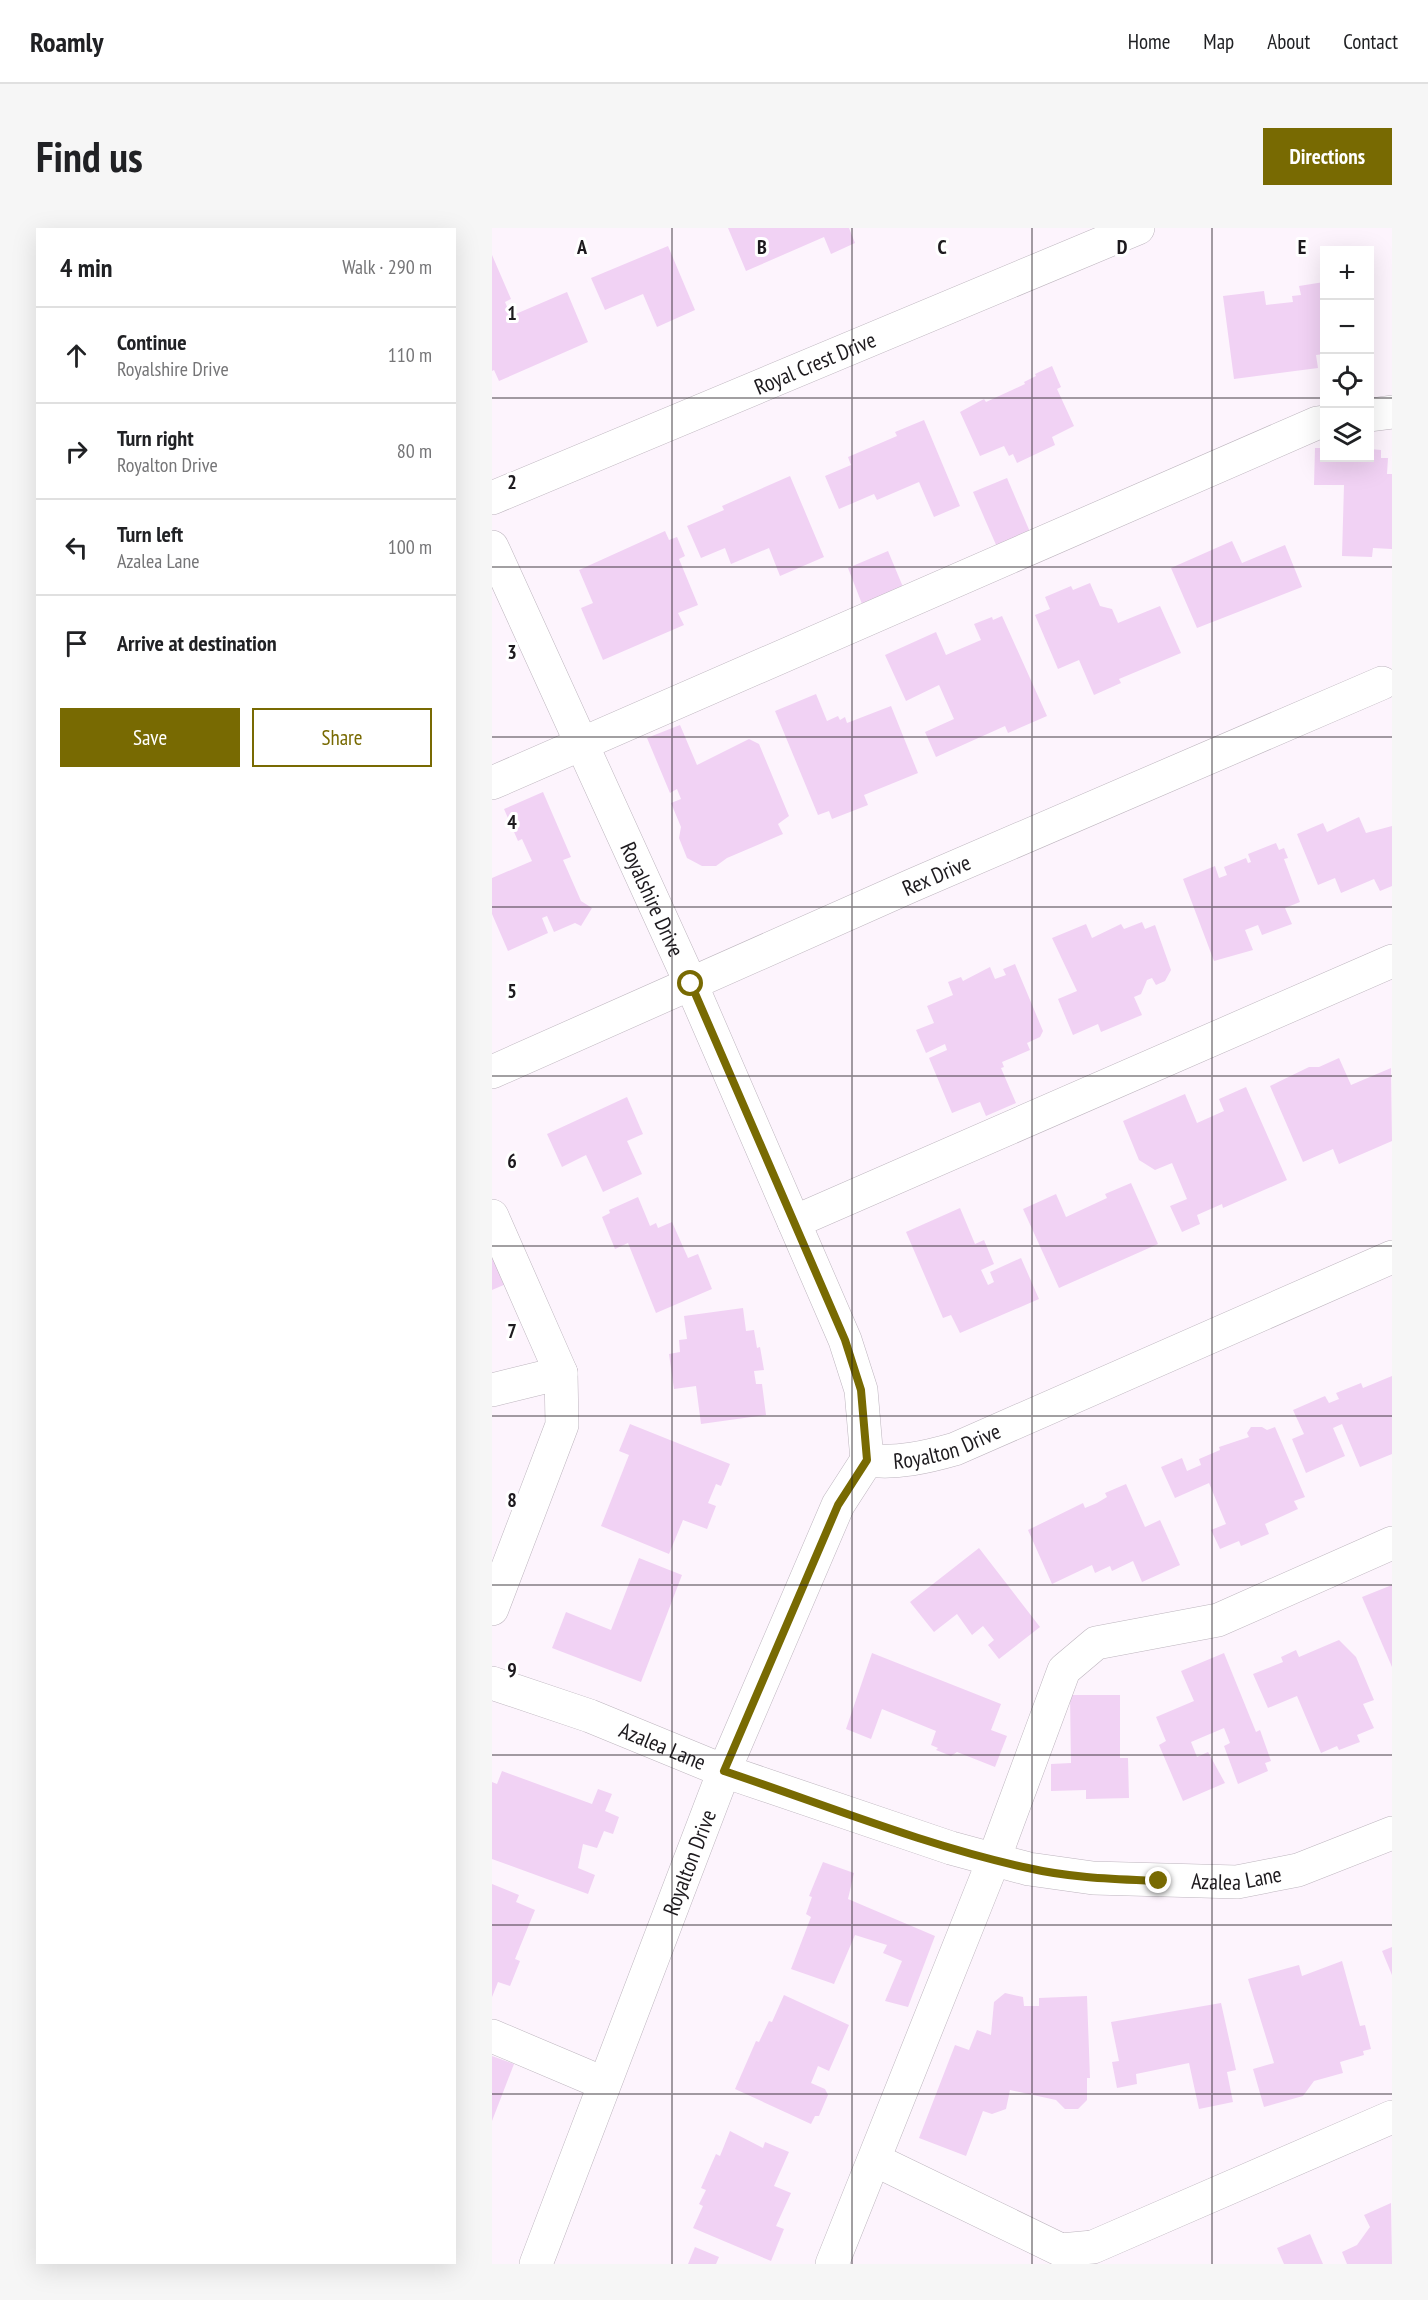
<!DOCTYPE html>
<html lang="en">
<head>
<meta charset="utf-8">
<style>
	:root { --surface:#fff; --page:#f6f6f6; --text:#202124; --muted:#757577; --line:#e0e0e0; --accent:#786a02 }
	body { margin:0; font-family:"PT Sans Narrow",sans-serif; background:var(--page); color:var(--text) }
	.controls { position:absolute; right:18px; top:18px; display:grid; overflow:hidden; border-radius:0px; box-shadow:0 6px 24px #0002 }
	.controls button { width:54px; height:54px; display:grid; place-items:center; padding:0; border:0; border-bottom:2px solid var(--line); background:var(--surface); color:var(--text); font:30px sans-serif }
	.stop { position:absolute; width:18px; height:18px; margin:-14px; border:4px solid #786a02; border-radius:50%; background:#fff }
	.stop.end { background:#786a02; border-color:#fff; box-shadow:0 2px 6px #0008 }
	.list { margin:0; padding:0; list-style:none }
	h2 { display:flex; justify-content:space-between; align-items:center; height:78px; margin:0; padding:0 24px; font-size:26px }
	h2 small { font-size:20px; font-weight:400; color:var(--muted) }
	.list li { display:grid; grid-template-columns:39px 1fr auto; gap:18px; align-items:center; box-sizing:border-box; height:96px; padding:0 24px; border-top:2px solid var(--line) }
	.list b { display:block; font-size:22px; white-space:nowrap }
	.list p { margin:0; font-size:20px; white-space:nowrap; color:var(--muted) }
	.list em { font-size:20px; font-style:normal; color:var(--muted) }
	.actions { display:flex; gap:12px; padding:18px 24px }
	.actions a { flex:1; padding:14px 0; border:2px solid var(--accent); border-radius:0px; text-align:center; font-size:21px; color:var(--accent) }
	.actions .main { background:var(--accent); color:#fff }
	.icon { flex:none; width:33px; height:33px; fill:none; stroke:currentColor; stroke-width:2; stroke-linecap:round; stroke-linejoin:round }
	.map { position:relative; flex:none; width:900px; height:2036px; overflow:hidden; border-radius:0px }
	header { display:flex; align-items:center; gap:36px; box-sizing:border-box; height:84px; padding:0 30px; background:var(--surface); border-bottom:2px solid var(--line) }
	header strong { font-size:28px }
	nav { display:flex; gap:33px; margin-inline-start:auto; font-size:21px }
	.intro { display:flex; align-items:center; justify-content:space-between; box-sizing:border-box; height:144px; padding:0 36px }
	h1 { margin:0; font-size:42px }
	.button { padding:15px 27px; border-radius:0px; background:var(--accent); color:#fff; font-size:21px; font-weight:700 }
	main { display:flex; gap:36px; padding:0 36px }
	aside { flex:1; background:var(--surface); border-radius:0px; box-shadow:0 6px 24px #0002 }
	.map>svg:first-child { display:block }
	.building { fill:#f1d2f4 }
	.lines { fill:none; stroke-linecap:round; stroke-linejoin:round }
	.minor-casing { stroke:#bdb5be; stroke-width:34 }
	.minor { stroke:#fff; stroke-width:33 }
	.route { stroke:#786a02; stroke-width:8 }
	.grid { fill:none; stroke:#1d1a1e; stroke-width:1.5; stroke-opacity:0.55 }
	.labels { text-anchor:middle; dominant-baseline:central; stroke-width:6; stroke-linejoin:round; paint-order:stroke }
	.street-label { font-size:22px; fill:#1d1a1e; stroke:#fff }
	.grid-label { font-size:20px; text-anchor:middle; font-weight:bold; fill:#1d1a1e; stroke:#fff; stroke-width:6; stroke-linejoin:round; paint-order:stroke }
</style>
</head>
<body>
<header>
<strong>Roamly</strong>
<nav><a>Home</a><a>Map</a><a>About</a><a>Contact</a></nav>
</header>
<div class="intro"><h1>Find us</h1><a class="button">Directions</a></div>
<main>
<aside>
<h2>4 min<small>Walk · 290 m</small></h2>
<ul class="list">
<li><svg class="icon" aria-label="ahead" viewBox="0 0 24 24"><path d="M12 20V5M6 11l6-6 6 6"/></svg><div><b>Continue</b><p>Royalshire Drive</p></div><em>110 m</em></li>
<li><svg class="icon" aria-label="right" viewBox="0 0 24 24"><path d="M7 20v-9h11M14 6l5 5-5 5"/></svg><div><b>Turn right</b><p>Royalton Drive</p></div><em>80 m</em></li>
<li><svg class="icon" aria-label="left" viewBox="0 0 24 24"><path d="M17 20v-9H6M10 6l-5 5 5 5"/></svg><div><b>Turn left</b><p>Azalea Lane</p></div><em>100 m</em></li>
<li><svg class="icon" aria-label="arrive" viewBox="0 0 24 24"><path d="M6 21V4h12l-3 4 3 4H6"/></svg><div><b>Arrive at destination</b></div></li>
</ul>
<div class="actions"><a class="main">Save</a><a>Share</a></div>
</aside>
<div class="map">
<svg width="900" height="2036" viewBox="0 0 900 2036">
	<rect width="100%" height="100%" fill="#fdf4fd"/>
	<!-- building -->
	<g class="building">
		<polygon points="236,0 357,0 363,15 339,26 332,9 254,43"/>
		<polygon points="176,18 203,82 165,99 151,66 113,82 99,50"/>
		<polygon points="0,27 19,71 13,74 19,88 75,64 96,114 7,153 2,142 0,143"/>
		<polygon points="832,54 832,126 824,127 826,140 742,151 731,68 772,63 774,77 801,74 800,68 809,67 807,58"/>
		<polygon points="560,138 569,159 565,161 582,198 560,209 563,217 525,235 521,226 517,228 512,218 488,228 468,184 492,171 494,174 533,156 532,154 544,148 543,146"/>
		<polygon points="432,192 468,278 442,289 427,254 385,272 382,266 347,281 333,248 359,237 356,229 405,208 403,204"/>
		<polygon points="823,220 832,220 832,230 878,230 878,221 889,222 889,230 896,230 895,246 900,246 900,321 881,320 880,329 850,328 852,257 822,257"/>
		<polygon points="298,248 332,329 288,348 277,320 239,336 233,320 209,330 195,298 232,282 230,278"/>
		<polygon points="515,250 538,304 505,319 481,264"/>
		<polygon points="173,303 177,312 185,309 193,328 187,331 206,377 186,385 192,397 111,432 89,380 101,375 87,342"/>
		<polygon points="740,313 750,335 793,317 810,359 705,400 679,340"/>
		<polygon points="396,323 411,359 370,376 356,340"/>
		<polygon points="598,355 608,378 620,381 626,395 668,378 689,425 627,451 629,455 602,467 587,432 566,441 543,387 558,381 553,369 579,358 581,362"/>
		<polygon points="510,388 555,488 516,505 513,498 444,529 433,504 462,491 447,457 414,473 393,427 444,404 454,427 489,412 482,396 500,389 501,392"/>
		<polygon points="324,466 335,493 346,488 348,492 353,489 355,495 399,478 426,545 372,567 376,577 340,591 337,583 326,587 283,483"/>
		<polygon points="188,497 205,537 257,511 267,516 297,588 286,596 291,606 235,630 224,638 210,638 195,630 187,610 189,599 179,575 189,571 185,561 178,565 155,510"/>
		<polygon points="51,564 79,629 71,632 89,673 100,680 89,698 83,695 62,704 55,688 50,690 56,705 16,723 0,686 0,650 40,633 30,611 26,613 12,581"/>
		<polygon points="867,589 874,605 900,598 900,658 888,663 882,651 849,665 843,650 826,657 805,606 831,595 835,604"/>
		<polygon points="784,615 787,622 792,620 796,630 792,631 808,674 793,680 800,696 770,707 766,697 753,702 761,722 722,733 691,651 723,638 727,650 735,647 732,639 754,630 756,635 759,634 756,626"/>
		<polygon points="650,694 653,701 663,697 679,742 673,753 664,757 660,750 655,752 649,766 642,769 650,787 609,804 606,796 581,807 566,771 585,763 560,710 594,696 600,710 629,696 632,701"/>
		<polygon points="523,736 551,803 548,809 535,815 538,822 510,834 512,839 509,840 524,875 494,888 488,874 460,885 437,830 455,822 453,816 434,825 424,802 442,795 435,778 461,767 456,754 469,749 471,753 498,739 503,751 514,747 511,741"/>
		<polygon points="847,830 859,857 899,840 900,913 847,936 841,921 811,934 778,858 817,839 827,839"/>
		<polygon points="754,859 795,952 731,980 730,976 705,987 708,996 690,1004 678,978 695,971 680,935 663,942 647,932 631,893 693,866 705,895 732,883 727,871"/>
		<polygon points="135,869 151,906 135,913 150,946 111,964 94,927 70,939 55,906"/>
		<polygon points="639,955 666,1016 567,1060 531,981 564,966 574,989 615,970 613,966"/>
		<polygon points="146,969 158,998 164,995 166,1000 180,994 196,1030 206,1026 220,1061 164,1085 136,1015 123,1021 110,989 118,985 117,982"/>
		<polygon points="468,980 483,1016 492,1012 502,1036 489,1042 496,1057 502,1054 498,1044 529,1030 547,1071 468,1105 459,1087 451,1090 414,1004"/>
		<polygon points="0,1022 14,1056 0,1062"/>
		<polygon points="251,1080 254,1103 262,1102 265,1120 268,1119 272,1142 262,1143 264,1156 270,1156 274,1187 209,1196 204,1158 182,1161 177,1126 188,1124 187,1112 195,1111 192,1088"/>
		<polygon points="900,1148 900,1226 868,1239 850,1196 841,1200 853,1228 814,1245 800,1211 812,1206 801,1182 833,1168 837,1175 847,1171 844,1165 869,1155 871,1160"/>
		<polygon points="138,1196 238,1236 229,1258 224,1256 216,1275 224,1278 215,1301 191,1292 177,1326 109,1298 137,1227 127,1223"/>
		<polygon points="759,1199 770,1199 775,1202 783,1199 813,1269 802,1273 806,1281 773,1296 777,1306 749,1318 747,1313 728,1321 719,1302 734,1296 717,1255 683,1270 669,1239 690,1230 695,1243 709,1237 707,1231 728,1222 727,1219 757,1209 755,1205"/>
		<polygon points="634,1256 653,1299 668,1292 688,1337 650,1354 641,1333 620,1343 618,1338 603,1345 600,1337 560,1356 536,1302 591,1275 593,1280 605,1275 615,1269 613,1265"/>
		<polygon points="487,1320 548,1399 507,1431 496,1417 502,1412 491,1398 480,1407 465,1386 442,1404 418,1374"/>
		<polygon points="147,1330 190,1347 149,1454 60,1420 74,1384 119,1402"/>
		<polygon points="900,1357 900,1439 870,1369"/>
		<polygon points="847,1412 864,1429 882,1472 871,1476 882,1500 865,1507 868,1514 847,1522 845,1518 829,1525 805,1468 776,1480 761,1446 791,1434 789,1429 804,1422 807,1429"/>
		<polygon points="380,1425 509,1476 499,1502 515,1508 503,1539 465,1524 459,1528 444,1522 446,1520 439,1517 444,1503 390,1481 379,1511 354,1501"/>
		<polygon points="732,1425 764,1504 768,1502 779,1533 773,1535 776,1543 746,1556 732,1518 738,1515 732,1500 699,1514 705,1529 716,1524 733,1555 691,1573 667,1517 674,1513 664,1489 702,1473 689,1443"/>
		<polygon points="578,1467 628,1467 628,1530 636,1530 637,1570 594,1571 594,1562 559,1563 559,1536 579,1535"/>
		<polygon points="10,1543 100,1576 106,1561 120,1566 113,1583 127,1589 121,1606 112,1603 105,1620 91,1616 86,1640 103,1647 96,1666 0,1631 0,1554 5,1556"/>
		<polygon points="331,1634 362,1645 356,1671 443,1708 416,1779 393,1773 410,1733 391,1725 395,1717 363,1707 342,1756 299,1741 319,1689 314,1686 320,1669 317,1668"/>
		<polygon points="0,1656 27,1667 24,1674 43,1682 23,1731 28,1733 18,1758 6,1754 0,1769"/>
		<polygon points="900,1719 900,1747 890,1723"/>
		<polygon points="850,1733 868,1798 873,1797 879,1821 871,1823 872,1827 848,1834 851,1845 822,1853 811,1868 772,1879 761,1841 782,1835 756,1751 807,1737 810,1748"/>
		<polygon points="513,1765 531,1769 532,1778 547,1778 547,1770 595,1768 598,1850 595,1850 595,1872 586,1881 573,1881 564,1872 518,1862 514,1881 500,1886 491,1883 474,1928 427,1910 463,1817 477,1822 485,1802 499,1807 502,1774"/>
		<polygon points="292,1767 357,1797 337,1843 326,1838 319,1855 333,1861 336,1867 327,1888 323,1888 319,1896 243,1861 264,1813 267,1814 277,1793 280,1794"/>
		<polygon points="729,1775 744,1842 735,1844 741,1874 707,1881 697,1835 644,1846 645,1856 625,1860 620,1834 627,1833 619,1794"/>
		<polygon points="0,1828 22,1836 0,1893"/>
		<polygon points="238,1903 271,1920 273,1914 297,1924 282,1958 299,1965 284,1998 292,2001 279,2033 201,2000 211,1978 207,1976 214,1962 209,1960 224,1926 228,1928"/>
		<polygon points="899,1975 900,2036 855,2036 850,2024 865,2017 878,1999 872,1987"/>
		<polygon points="818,2006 831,2036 792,2036 785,2020"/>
		<polygon points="203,2019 227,2029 224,2036 196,2036"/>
	</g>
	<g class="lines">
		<defs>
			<g id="minor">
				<polyline points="878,187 900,184"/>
				<path id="s1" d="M0 270 646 0"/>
				<path id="s2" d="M0 319 199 756 353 1112 369 1162 375 1232"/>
				<polyline points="0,555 825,195 832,194"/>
				<path id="s3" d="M0 844 421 657 890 455"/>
				<polyline points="0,988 69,1145 70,1197 0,1381"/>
				<polyline points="302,994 900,733"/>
				<polyline points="0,1162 69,1145"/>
				<path id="s4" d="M375 1232C405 1236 435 1229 463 1221L900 1029"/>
				<path id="s5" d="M0 1455 98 1488 232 1543 459 1620 537 1641 601 1650 745 1654 806 1642 900 1605"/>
				<polyline points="0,1808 111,1855"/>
				<polyline points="383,1932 569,2022 601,2019 900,1889"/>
				<path id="s6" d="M44 2036 232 1543 346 1277 375 1232"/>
				<polyline points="340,2036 502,1631 572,1442 604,1415 726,1392 900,1315"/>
			</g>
		</defs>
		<!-- minor casing -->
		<use href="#minor" class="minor-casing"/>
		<!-- minor -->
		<use href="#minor" class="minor"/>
	</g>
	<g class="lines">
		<!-- route -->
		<path class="route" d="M199 756 353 1112 369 1162 375 1232 346 1277 232 1543C331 1576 434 1618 536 1640 579 1650 623 1651 667 1653"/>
	</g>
	<!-- grid -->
	<path class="grid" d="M180 0V2036M360 0V2036M540 0V2036M720 0V2036M0 170H832M878 170H900M0 339H900M0 509H900M0 679H900M0 848H900M0 1018H900M0 1188H900M0 1357H900M0 1527H900M0 1697H900M0 1866H900"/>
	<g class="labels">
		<!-- street labels -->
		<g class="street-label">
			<text stroke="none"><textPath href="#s1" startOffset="350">Royal Crest Drive</textPath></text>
			<text stroke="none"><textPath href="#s3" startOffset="486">Rex Drive</textPath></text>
			<text stroke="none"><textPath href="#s2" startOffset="387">Royalshire Drive</textPath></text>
			<text stroke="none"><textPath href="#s4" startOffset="82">Royalton Drive</textPath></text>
			<text stroke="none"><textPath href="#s5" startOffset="182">Azalea Lane</textPath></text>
			<text stroke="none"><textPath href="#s6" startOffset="430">Royalton Drive</textPath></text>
			<text stroke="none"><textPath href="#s5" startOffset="777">Azalea Lane</textPath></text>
		</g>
	</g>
	<g class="grid-label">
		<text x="90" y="26">A</text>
		<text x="270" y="26">B</text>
		<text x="450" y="26">C</text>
		<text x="630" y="26">D</text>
		<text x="810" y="26">E</text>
		<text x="20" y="92">1</text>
		<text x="20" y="261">2</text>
		<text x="20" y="431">3</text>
		<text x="20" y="601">4</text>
		<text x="20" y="770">5</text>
		<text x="20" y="940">6</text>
		<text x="20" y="1110">7</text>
		<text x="20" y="1279">8</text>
		<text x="20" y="1449">9</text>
	</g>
</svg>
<div class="controls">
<button>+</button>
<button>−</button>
<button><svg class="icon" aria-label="locate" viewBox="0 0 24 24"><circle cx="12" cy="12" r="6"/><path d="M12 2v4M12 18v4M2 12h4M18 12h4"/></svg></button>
<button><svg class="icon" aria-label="layers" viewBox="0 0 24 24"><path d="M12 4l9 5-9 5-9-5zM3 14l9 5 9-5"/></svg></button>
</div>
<div class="stop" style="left:199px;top:756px"></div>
<div class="stop end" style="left:667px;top:1653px"></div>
</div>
</main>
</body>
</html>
